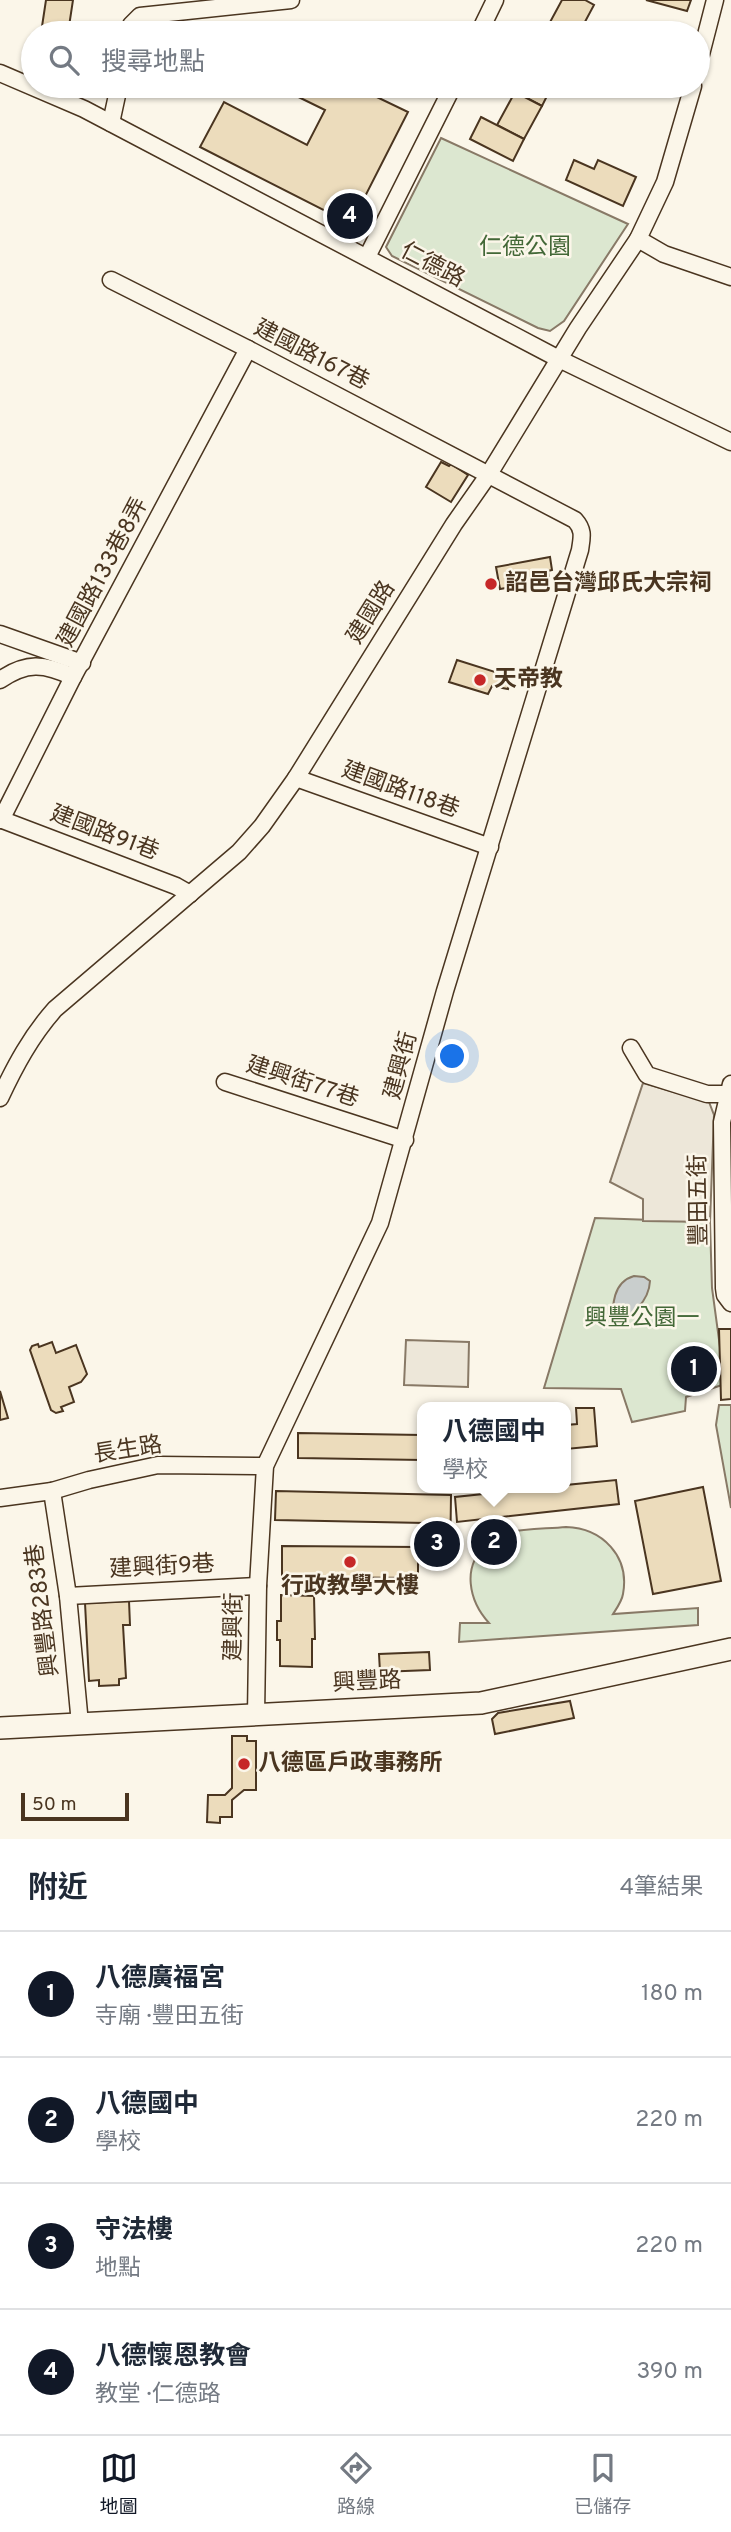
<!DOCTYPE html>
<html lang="zh-TW">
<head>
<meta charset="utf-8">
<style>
	:root { --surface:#fff; --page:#f6f6f7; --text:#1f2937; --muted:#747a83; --line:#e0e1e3; --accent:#111827 }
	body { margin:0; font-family:Overpass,"Noto Sans TC",sans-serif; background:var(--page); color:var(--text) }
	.scale { position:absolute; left:21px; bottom:18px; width:108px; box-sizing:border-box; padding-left:7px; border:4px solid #4a3520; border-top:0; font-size:19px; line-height:24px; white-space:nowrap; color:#4a3520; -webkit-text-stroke:5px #fbf6e9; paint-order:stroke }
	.you { position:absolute; left:453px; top:1057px; width:24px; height:24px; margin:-18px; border:5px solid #fff; border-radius:50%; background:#1a73e8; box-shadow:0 0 0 10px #1a73e833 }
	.badge { display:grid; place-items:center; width:46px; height:46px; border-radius:50%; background:var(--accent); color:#fff; font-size:23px; font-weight:700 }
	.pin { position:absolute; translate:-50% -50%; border:4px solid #fff; box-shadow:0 2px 7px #0006 }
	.popup { position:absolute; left:417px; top:1402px; width:154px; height:91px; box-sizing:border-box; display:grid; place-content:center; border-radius:14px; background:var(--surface); filter:drop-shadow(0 2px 5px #0005); font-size:23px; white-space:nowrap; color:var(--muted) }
	.popup b { font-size:26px; color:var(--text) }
	.popup::after { content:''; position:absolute; left:50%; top:100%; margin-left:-14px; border:14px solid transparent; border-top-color:var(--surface) }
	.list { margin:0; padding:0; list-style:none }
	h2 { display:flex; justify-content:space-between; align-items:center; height:91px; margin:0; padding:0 28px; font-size:30px }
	h2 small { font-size:23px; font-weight:400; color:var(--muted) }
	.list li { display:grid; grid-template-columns:46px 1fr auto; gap:21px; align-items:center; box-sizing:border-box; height:126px; padding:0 28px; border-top:2px solid var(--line) }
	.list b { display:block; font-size:26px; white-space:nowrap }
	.list p { margin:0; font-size:23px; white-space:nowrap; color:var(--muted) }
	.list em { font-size:23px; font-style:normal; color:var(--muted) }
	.icon { flex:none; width:38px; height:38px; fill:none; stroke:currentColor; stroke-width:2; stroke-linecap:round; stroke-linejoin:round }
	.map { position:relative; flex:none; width:731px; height:1839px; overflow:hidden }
	.search { position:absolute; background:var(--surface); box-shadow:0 2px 5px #0004; left:21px; right:21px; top:21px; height:77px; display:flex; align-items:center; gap:18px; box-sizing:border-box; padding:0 24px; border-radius:38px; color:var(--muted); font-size:26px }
	.sheet { height:595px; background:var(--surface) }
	nav { display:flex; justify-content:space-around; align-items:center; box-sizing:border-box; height:98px; border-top:2px solid var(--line); background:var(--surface); font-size:19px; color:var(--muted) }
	nav a { display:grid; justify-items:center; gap:4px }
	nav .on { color:var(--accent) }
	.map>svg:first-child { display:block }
	.green { fill:#dce7d0; stroke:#887966; stroke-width:2 }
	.parking { fill:#ede7d9; stroke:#887966; stroke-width:2 }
	.water { fill:#c9cecd; stroke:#887966; stroke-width:2 }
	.building { fill:#ecdcbc; stroke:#4a3520; stroke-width:2 }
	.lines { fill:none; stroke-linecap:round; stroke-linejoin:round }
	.minor-casing { stroke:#4a3520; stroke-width:19 }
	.major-casing { stroke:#4a3520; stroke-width:24 }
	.minor { stroke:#fbf6e9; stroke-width:16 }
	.major { stroke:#fbf6e9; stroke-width:21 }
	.poi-dot { fill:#c62828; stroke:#fbf6e9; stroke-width:2.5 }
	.labels { text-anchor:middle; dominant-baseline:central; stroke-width:5; stroke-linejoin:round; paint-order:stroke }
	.park-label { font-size:23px; fill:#436837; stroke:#fbf6e9 }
	.street-label { font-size:23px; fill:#4a3520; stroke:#fbf6e9 }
	.poi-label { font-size:23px; font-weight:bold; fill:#4a3520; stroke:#fbf6e9; text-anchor:start }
</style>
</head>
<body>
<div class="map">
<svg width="731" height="1839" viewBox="0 0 731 1839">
	<rect width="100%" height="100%" fill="#fbf6e9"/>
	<!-- green -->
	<g class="green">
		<polygon points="441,138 628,224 564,321 550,331 538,328 392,256 386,247"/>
		<polygon points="595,1218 710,1222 712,1288 725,1384 686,1397 685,1411 632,1422 621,1389 544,1388"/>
		<polygon points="719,1405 731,1405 731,1508 716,1425"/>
		<path d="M566 1527C602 1528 630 1556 623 1594 622 1601 617 1608 613 1614L698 1608V1625L459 1642 460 1623H489C469 1601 461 1566 487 1545 492 1540 499 1535 506 1533 525 1528 547 1529 566 1527Z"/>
	</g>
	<!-- parking -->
	<g class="parking">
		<polygon points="643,1083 709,1102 714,1115 710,1222 643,1221 643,1199 610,1182"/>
		<polygon points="406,1340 469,1342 468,1387 404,1385"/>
	</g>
	<!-- water -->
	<path class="water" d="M634 1276 644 1277 650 1281C649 1302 631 1317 613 1324 612 1305 613 1282 634 1276Z"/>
	<!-- building -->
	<g class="building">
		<polygon points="46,0 73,0 68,33 41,33"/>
		<polygon points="562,0 585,0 594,5 579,33 567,33 549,24"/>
		<polygon points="646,0 691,0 687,11"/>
		<polygon points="549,24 567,33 545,33"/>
		<polygon points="276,86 354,86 408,112 351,224 200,147 224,102 307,145 325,110"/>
		<polygon points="518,86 552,86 542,106 515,92"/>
		<polygon points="515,92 542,106 524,139 497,125"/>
		<polygon points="481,117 524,139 513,161 470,139"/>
		<polygon points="574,160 594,169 598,160 636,177 623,206 566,180"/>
		<polygon points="441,462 449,466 451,464 468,475 451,502 426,487"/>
		<polygon points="550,557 552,570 548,571 549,580 500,589 496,567"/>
		<polygon points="457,660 511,677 508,689 492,686 488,694 449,682"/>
		<polygon points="719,1329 731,1329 731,1399 721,1400"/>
		<polygon points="52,1342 56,1353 76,1345 87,1374 81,1382 69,1387 74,1402 61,1407 63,1411 56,1413 51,1410 30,1350 32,1346 38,1344 39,1347"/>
		<polygon points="0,1391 8,1418 0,1420"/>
		<polygon points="576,1408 594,1408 597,1446 566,1449 566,1425 577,1424"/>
		<polygon points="298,1433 422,1435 422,1460 298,1458"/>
		<polygon points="616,1480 619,1504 457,1522 455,1497 541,1488 566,1488 566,1485"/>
		<polygon points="703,1487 721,1581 653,1594 635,1501"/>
		<polygon points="276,1491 451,1495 450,1566 424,1565 425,1523 275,1520"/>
		<polygon points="282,1546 418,1547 418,1578 282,1577"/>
		<polygon points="281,1595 314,1596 315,1639 312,1639 312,1667 280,1666 280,1640 277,1640 277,1621 281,1621"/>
		<polygon points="129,1601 130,1625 123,1625 126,1678 119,1679 119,1685 99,1686 99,1680 89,1681 85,1603"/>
		<polygon points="429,1652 430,1670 380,1672 379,1654"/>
		<polygon points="570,1701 574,1718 495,1734 492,1719 498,1713"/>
		<polygon points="232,1736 247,1736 247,1741 256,1741 256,1790 244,1790 232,1800 232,1817 220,1817 220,1823 207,1822 208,1795 225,1795 232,1788"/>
	</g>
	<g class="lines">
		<defs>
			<g id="minor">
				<polyline points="129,33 131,25 140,16 291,0"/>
				<polyline points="479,33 495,0"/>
				<polyline points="698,66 715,0"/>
				<polyline points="0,73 84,109 559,359 731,442"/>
				<polyline points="111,123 119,86"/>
				<polyline points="638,239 664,254 731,277"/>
				<polyline points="367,257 453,86"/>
				<path d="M111 280 248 349 575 520C584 530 582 537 580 550L445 991 380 1223 265 1466 258 1586 256 1715"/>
				<polyline points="0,634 82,663"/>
				<path d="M0 680C26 662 44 663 73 677"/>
				<polyline points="296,778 490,847"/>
				<polyline points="0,819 176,886 190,894"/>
				<polyline points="1,820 73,677 248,349"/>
				<polyline points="631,1048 647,1075 707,1094 731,1094"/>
				<polyline points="225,1082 405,1140"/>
				<polyline points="731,1084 722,1122 724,1288 725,1295 731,1303"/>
				<path d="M0 1098C15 1066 31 1036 55 1009L239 852 262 826 296 778 454 524 489 474 578 328 638 239 665 182 693 86"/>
				<polyline points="52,1491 68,1596 80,1724"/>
				<polyline points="0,1498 52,1491 89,1480 158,1465 265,1466"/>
				<polyline points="68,1596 258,1586"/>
			</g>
			<polyline id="major" points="0,1728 481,1703 731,1649"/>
		</defs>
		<!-- minor casing -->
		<use href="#minor" class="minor-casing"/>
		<!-- major casing -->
		<use href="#major" class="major-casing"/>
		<!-- minor -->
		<use href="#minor" class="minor"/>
		<!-- major -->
		<use href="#major" class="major"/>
	</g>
	<!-- markers -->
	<g class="poi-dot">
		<circle cx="491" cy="584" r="7"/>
		<circle cx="480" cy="680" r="7"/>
		<circle cx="350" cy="1562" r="7"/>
		<circle cx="244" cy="1764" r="7"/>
	</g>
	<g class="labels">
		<!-- park labels -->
		<g class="park-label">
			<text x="525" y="248">仁德公園</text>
			<text x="642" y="1319">興豐公園一</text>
		</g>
		<!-- street labels -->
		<g class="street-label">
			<text transform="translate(432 266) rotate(28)">仁德路</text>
			<text transform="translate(311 356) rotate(27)">建國路167巷</text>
			<text transform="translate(104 573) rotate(-62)">建國路133巷8弄</text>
			<text transform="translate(372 613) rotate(-58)">建國路</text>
			<text transform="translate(400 791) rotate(20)">建國路118巷</text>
			<text transform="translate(104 834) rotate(21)">建國路91巷</text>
			<text transform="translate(402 1066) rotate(-75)">建興街</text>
			<text transform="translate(302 1083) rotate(18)">建興街77巷</text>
			<text transform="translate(700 1200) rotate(-91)">豐田五街</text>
			<text transform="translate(128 1451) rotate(-9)">長生路</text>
			<text transform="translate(162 1568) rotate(-3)">建興街9巷</text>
			<text transform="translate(44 1610) rotate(-97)">興豐路283巷</text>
			<text transform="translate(235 1627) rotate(-89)">建興街</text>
			<text transform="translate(367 1683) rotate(-3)">興豐路</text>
		</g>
		<!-- poi labels -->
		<g class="poi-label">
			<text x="505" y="584">詔邑台灣邱氏大宗祠</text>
			<text x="494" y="680">天帝教</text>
			<text x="350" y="1587" text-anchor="middle">行政教學大樓</text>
			<text x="258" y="1764">八德區戶政事務所</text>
		</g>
	</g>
</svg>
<div class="scale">50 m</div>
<div class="you"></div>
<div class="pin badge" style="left:694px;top:1369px">1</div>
<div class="pin badge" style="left:494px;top:1542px">2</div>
<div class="popup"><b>八德國中</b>學校</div>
<div class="pin badge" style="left:437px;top:1544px">3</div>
<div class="pin badge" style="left:350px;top:216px">4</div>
<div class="search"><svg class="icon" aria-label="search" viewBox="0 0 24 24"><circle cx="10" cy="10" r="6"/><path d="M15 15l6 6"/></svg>搜尋地點</div>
</div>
<section class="sheet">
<h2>附近<small>4筆結果</small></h2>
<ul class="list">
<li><span class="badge">1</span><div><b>八德廣福宮</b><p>寺廟 · 豐田五街</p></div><em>180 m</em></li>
<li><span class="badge">2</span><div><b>八德國中</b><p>學校</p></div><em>220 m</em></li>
<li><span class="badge">3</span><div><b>守法樓</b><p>地點</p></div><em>220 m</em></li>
<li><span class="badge">4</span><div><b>八德懷恩教會</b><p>教堂 · 仁德路</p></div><em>390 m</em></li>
</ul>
</section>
<nav>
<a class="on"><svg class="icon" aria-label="map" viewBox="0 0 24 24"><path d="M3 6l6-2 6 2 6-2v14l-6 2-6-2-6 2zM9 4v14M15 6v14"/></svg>地圖</a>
<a><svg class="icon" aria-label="directions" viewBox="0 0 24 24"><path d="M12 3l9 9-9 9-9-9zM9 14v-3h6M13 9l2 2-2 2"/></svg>路線</a>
<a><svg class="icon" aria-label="saved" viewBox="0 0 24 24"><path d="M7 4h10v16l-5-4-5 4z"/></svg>已儲存</a>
</nav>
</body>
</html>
